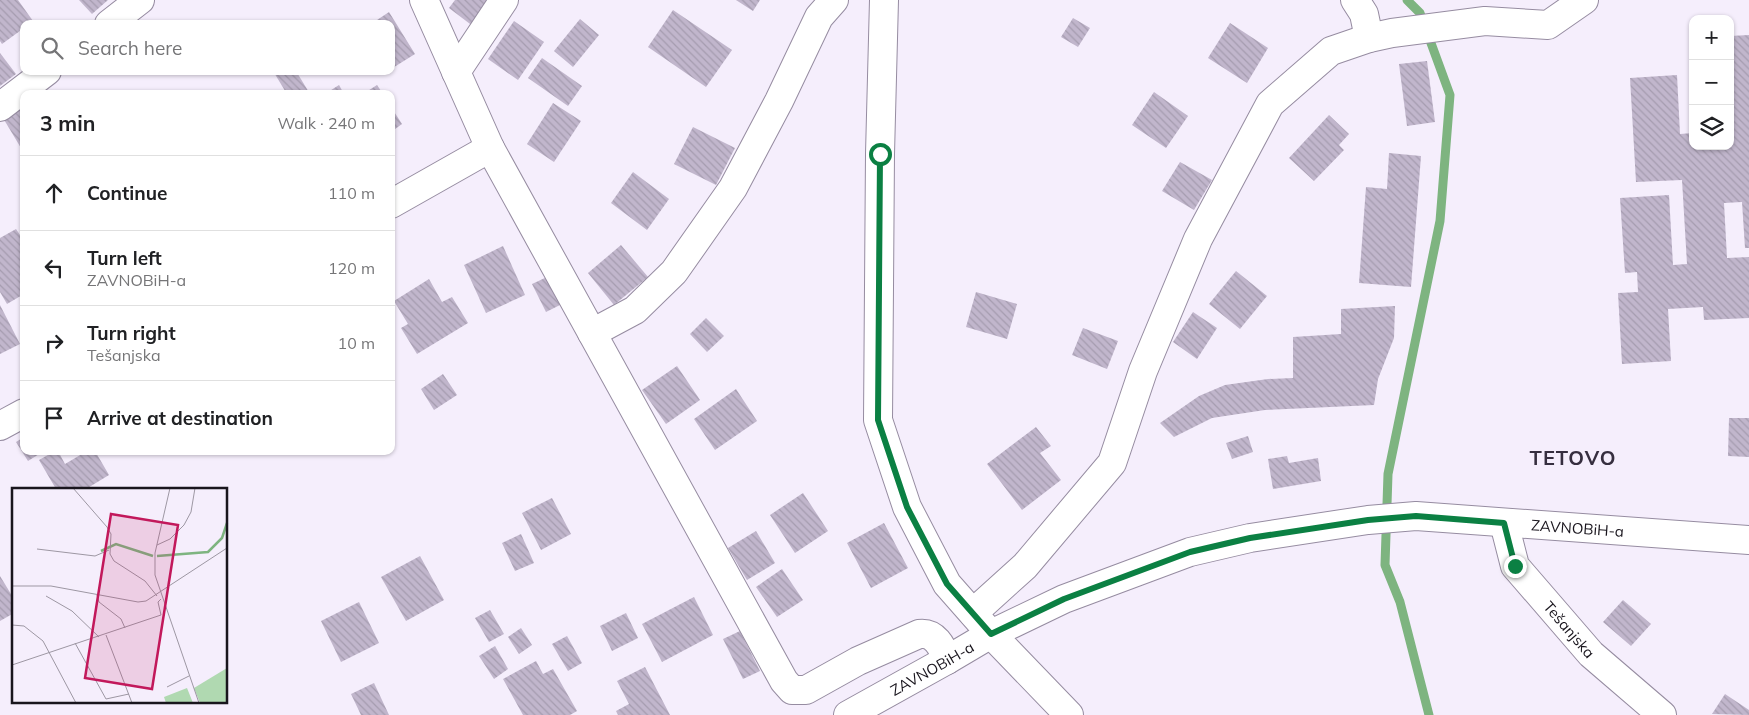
<!DOCTYPE html>
<html lang="en">
<head>
<meta charset="utf-8">
<style>
	:root { --surface:#fff; --page:#f6f6f6; --text:#202124; --muted:#757577; --line:#e0e0e0 }
	body { margin:0; font-family:Mulish,sans-serif; background:var(--page); color:var(--text) }
	.controls { position:absolute; right:15px; top:15px; display:grid; overflow:hidden; border-radius:10px; box-shadow:0 1px 4px #0004 }
	.controls button { width:45px; height:45px; display:grid; place-items:center; padding:0; border:0; border-bottom:1px solid var(--line); background:var(--surface); color:var(--text); font:25px sans-serif }
	.stop { position:absolute; width:15px; height:15px; margin:-11px; border:4px solid #0b8043; border-radius:50%; background:#fff }
	.stop.end { background:#0b8043; border-color:#fff; box-shadow:0 1px 5px #0008 }
	.list { margin:0; padding:0; list-style:none }
	h2 { display:flex; justify-content:space-between; align-items:center; height:65px; margin:0; padding:0 20px; font-size:21px }
	h2 small { font-size:16px; font-weight:400; color:var(--muted) }
	.list li { display:grid; grid-template-columns:32px 1fr auto; gap:15px; align-items:center; box-sizing:border-box; height:75px; padding:0 20px; border-top:1px solid var(--line) }
	.list b { display:block; font-size:19px; white-space:nowrap }
	.list p { margin:0; font-size:16px; white-space:nowrap; color:var(--muted) }
	.list em { font-size:16px; font-style:normal; color:var(--muted) }
	.icon { flex:none; width:28px; height:28px; fill:none; stroke:currentColor; stroke-width:2; stroke-linecap:round; stroke-linejoin:round }
	.map { position:relative; flex:none; width:1749px; height:715px; overflow:hidden }
	.search { position:absolute; background:var(--surface); box-shadow:0 1px 4px #0004; left:20px; top:20px; width:375px; height:55px; display:flex; align-items:center; gap:12px; box-sizing:border-box; padding:0 18px; border-radius:10px; color:var(--muted); font-size:19px }
	.panel { position:absolute; background:var(--surface); box-shadow:0 1px 4px #0004; left:20px; top:90px; width:375px; height:365px; border-radius:10px }
	.map>svg:first-child { display:block }
	.lines { fill:none; stroke-linecap:round; stroke-linejoin:round }
	.stream { stroke:#7eb480; stroke-width:9 }
	.building { fill:url(#building-back-hatch) }
	.minor-casing { stroke:#968ca1; stroke-width:30 }
	.major-casing { stroke:#968ca1; stroke-width:30 }
	.minor { stroke:#fff; stroke-width:28 }
	.major { stroke:#fff; stroke-width:28 }
	.route { stroke:#0b8043; stroke-width:6 }
	.labels { text-anchor:middle; dominant-baseline:central; stroke-width:4.5; stroke-linejoin:round; paint-order:stroke }
	.street-label { font-size:15px; fill:#19151d; stroke:#f5eefc }
	.district-label { font-size:20px; font-weight:bold; letter-spacing:1px; fill:#362e3f; stroke:#f5eefc }
	.inset-river { fill:none; stroke:#7eb480; stroke-width:2.5 }
	.inset-road { fill:none; stroke:#9d97a3; stroke-width:1 }
	.view { fill:#c2185b; fill-opacity:0.15; stroke:#c2185b; stroke-width:2.5 }
	.inset-edge { fill:none; stroke:#19151d; stroke-width:2.5 }
</style>
</head>
<body>
<div class="map">
<svg width="1749" height="715" viewBox="0 0 1749 715">
	<defs>
		<pattern id="building-back-hatch" width="6" height="6" patternUnits="userSpaceOnUse" patternTransform="scale(1.25)"><rect width="6" height="6" fill="#c1b6cc"/><path d="M-1 5l2 2M0 0l6 6M5-1l2 2" fill="none" stroke="#a59caf"/></pattern>
	</defs>
	<rect width="100%" height="100%" fill="#f5eefc"/>
	<g class="lines">
		<!-- stream -->
		<polyline class="stream" points="1407,0 1420,13 1450,95 1440,221 1388,474 1385,565 1400,602 1429,715"/>
	</g>
	<!-- building -->
	<g class="building">
		<polygon points="0,0 18,0 33,21 29,24 24,24 24,28 2,44 0,41"/>
		<polygon points="79,0 108,0 92,14"/>
		<polygon points="455,0 501,0 478,30 449,8"/>
		<polygon points="736,0 760,0 753,11"/>
		<polygon points="673,10 732,50 706,87 648,47"/>
		<polygon points="389,12 415,54 391,69 391,24 371,24"/>
		<polygon points="1073,18 1090,28 1078,47 1061,37"/>
		<polygon points="580,19 599,35 573,67 554,51"/>
		<polygon points="514,21 544,42 518,80 488,59"/>
		<polygon points="1230,23 1268,48 1247,83 1208,58"/>
		<polygon points="1749,35 1749,248 1745,248 1742,202 1724,203 1727,258 1749,257 1749,318 1704,320 1703,307 1668,309 1671,361 1622,364 1618,293 1638,292 1637,272 1625,273 1620,198 1669,195 1673,265 1687,264 1682,180 1636,182 1630,78 1677,75 1680,134 1693,133 1693,146 1730,146 1730,36"/>
		<polygon points="0,53 16,74 0,86"/>
		<polygon points="542,58 582,86 568,106 528,78"/>
		<polygon points="1427,61 1435,122 1407,126 1399,64"/>
		<polygon points="273,71 296,71 310,94 287,94"/>
		<polygon points="339,85 344,94 325,94"/>
		<polygon points="377,85 383,94 363,94"/>
		<polygon points="1154,92 1188,116 1166,148 1132,125"/>
		<polygon points="553,103 581,121 554,162 527,144"/>
		<polygon points="24,106 24,153 3,118"/>
		<polygon points="391,107 402,124 391,132"/>
		<polygon points="1329,115 1349,134 1339,145 1344,150 1314,181 1289,158"/>
		<polygon points="693,127 735,148 716,185 674,164"/>
		<polygon points="1389,153 1421,156 1411,287 1359,283 1366,187 1387,189"/>
		<polygon points="1180,162 1212,180 1194,210 1162,191"/>
		<polygon points="633,172 669,199 647,230 611,203"/>
		<polygon points="16,229 24,241 24,294 7,304 0,292 0,238"/>
		<polygon points="621,245 648,277 614,305 588,273"/>
		<polygon points="503,246 525,295 486,313 464,265"/>
		<polygon points="1236,271 1267,296 1240,329 1209,304"/>
		<polygon points="547,277 560,305 546,312 532,284"/>
		<polygon points="429,279 442,302 452,297 468,323 417,354 401,328 408,324 394,301"/>
		<polygon points="976,292 1017,304 1007,339 966,327"/>
		<polygon points="0,305 20,344 0,354"/>
		<polygon points="1395,306 1394,338 1378,379 1374,405 1265,410 1225,416 1212,418 1174,437 1160,423 1199,396 1225,385 1268,379 1293,378 1293,337 1341,334 1341,309"/>
		<polygon points="1193,312 1217,328 1197,359 1173,342"/>
		<polygon points="706,318 724,336 707,352 690,334"/>
		<polygon points="1083,328 1118,341 1107,369 1072,355"/>
		<polygon points="677,366 700,400 666,424 642,390"/>
		<polygon points="443,374 457,395 434,410 421,389"/>
		<polygon points="736,389 757,421 715,450 694,419"/>
		<polygon points="1729,418 1749,418 1749,457 1728,456"/>
		<polygon points="1036,427 1051,446 1040,453 1061,480 1022,510 987,464"/>
		<polygon points="1248,436 1253,452 1232,459 1226,443"/>
		<polygon points="24,437 24,451 44,451 28,461 16,442"/>
		<polygon points="55,451 58,451 65,464 87,451 95,451 109,475 86,489 56,489 39,460"/>
		<polygon points="1287,456 1289,463 1318,458 1321,481 1273,489 1268,459"/>
		<polygon points="803,493 828,531 795,553 770,515"/>
		<polygon points="552,498 571,534 541,550 522,513"/>
		<polygon points="884,523 908,568 871,588 847,543"/>
		<polygon points="756,531 775,563 747,580 728,548"/>
		<polygon points="521,534 534,563 515,571 502,543"/>
		<polygon points="420,556 444,600 406,621 381,577"/>
		<polygon points="782,569 803,600 777,617 756,587"/>
		<polygon points="0,576 14,599 14,613 0,621"/>
		<polygon points="694,597 713,635 662,662 642,624"/>
		<polygon points="1623,600 1651,624 1631,646 1603,622"/>
		<polygon points="359,602 379,643 341,662 321,621"/>
		<polygon points="490,610 504,634 489,642 475,618"/>
		<polygon points="626,613 638,638 612,651 600,626"/>
		<polygon points="521,628 532,645 519,654 508,637"/>
		<polygon points="740,631 760,671 743,679 723,639"/>
		<polygon points="567,636 582,663 568,671 552,644"/>
		<polygon points="495,646 508,669 494,679 479,656"/>
		<polygon points="536,661 543,674 553,669 577,711 570,715 523,715 503,679"/>
		<polygon points="645,667 670,715 618,715 616,711 629,704 617,681"/>
		<polygon points="374,683 389,715 361,715 351,694"/>
		<polygon points="1725,694 1749,710 1749,715 1712,714"/>
	</g>
	<g class="lines">
		<defs>
			<g id="minor">
				<path d="M424 0 490 148 784 681 792 690H806L858 661 919 634C935 632 942 646 947 660"/>
				<polyline points="884,0 880,154 878,420 907,507 947,584 991,634 1069,715"/>
				<polyline points="1355,0 1364,14 1369,38"/>
				<polyline points="109,24 140,0"/>
				<polyline points="456,72 504,0"/>
				<polyline points="0,107 47,71"/>
				<polyline points="391,204 490,148"/>
				<polyline points="592,333 635,310 674,272 733,188 779,101 819,17 834,0"/>
				<polyline points="0,426 24,413"/>
				<path id="s1" d="M1504 523 1515 566 1591 654 1662 715"/>
				<polyline points="973,613 1025,566 1112,463 1143,371 1198,239 1270,104 1331,51 1369,38 1392,33 1485,21 1548,25 1584,0"/>
			</g>
			<g id="major">
				<path id="s2" d="M848 715 947 660 991 634 1064 599 1190 552 1250 538 1368 520 1416 516 1749 540"/>
			</g>
		</defs>
		<!-- minor casing -->
		<use href="#minor" class="minor-casing"/>
		<!-- major casing -->
		<use href="#major" class="major-casing"/>
		<!-- minor -->
		<use href="#minor" class="minor"/>
		<!-- major -->
		<use href="#major" class="major"/>
	</g>
	<g class="lines">
		<!-- route -->
		<polyline class="route" points="880,154 878,420 907,507 947,584 991,634 1064,599 1190,552 1250,538 1368,520 1416,516 1504,523 1515,566"/>
	</g>
	<g class="labels">
		<!-- street labels -->
		<g class="street-label">
			<text stroke="none"><textPath href="#s2" startOffset="771">ZAVNOBiH-a</textPath></text>
			<text stroke="none"><textPath href="#s1" startOffset="128">Tešanjska</textPath></text>
			<text stroke="none"><textPath href="#s2" startOffset="96">ZAVNOBiH-a</textPath></text>
		</g>
		<!-- district labels -->
		<g class="district-label">
			<text x="1573" y="457">TETOVO</text>
		</g>
	</g>
	<!-- overview -->
	<g transform="translate(12 488)">
		<rect width="215" height="215" fill="#f5eefc"/>
		<path d="M175 200 181 215H154L152 209Z" fill="#b0d9b1"/>
		<path d="M215 180V215H188L182 200Z" fill="#b0d9b1"/>
		<path class="inset-river" d="M89 63 104 56 141 68M145 68 196 64 210 50 215 35"/>
		<path class="inset-road" d="M61 0 95 39 99 46 98 66 102 73 133 93 145 108M158 0 143 65V87L187 215M145 57 158 51 172 37 179 24 183 0M25 61 83 68 97 62M0 98H39L126 114 134 113 215 60M85 107 87 114 109 131 113 140M34 108 60 123 87 149M0 137 12 138 31 153 64 215M94 147 120 215M63 155 94 211 117 206M0 177 149 127 146 114 149 111M155 199 177 188"/>
		<path class="view" d="M99 26 166 37 140 201 73 190Z"/>
		<rect width="215" height="215" class="inset-edge"/>
	</g>
</svg>
<div class="controls">
<button>+</button>
<button>−</button>
<button><svg class="icon" aria-label="layers" viewBox="0 0 24 24"><path d="M12 4l9 5-9 5-9-5zM3 14l9 5 9-5"/></svg></button>
</div>
<div class="stop" style="left:880px;top:154px"></div>
<div class="stop end" style="left:1515px;top:566px"></div>
<div class="search"><svg class="icon" aria-label="search" viewBox="0 0 24 24"><circle cx="10" cy="10" r="6"/><path d="M15 15l6 6"/></svg>Search here</div>
<section class="panel">
<h2>3 min<small>Walk · 240 m</small></h2>
<ul class="list">
<li><svg class="icon" aria-label="ahead" viewBox="0 0 24 24"><path d="M12 20V5M6 11l6-6 6 6"/></svg><div><b>Continue</b></div><em>110 m</em></li>
<li><svg class="icon" aria-label="left" viewBox="0 0 24 24"><path d="M17 20v-9H6M10 6l-5 5 5 5"/></svg><div><b>Turn left</b><p>ZAVNOBiH-a</p></div><em>120 m</em></li>
<li><svg class="icon" aria-label="right" viewBox="0 0 24 24"><path d="M7 20v-9h11M14 6l5 5-5 5"/></svg><div><b>Turn right</b><p>Tešanjska</p></div><em>10 m</em></li>
<li><svg class="icon" aria-label="arrive" viewBox="0 0 24 24"><path d="M6 21V4h12l-3 4 3 4H6"/></svg><div><b>Arrive at destination</b></div></li>
</ul>
</section>
</div>
</body>
</html>
